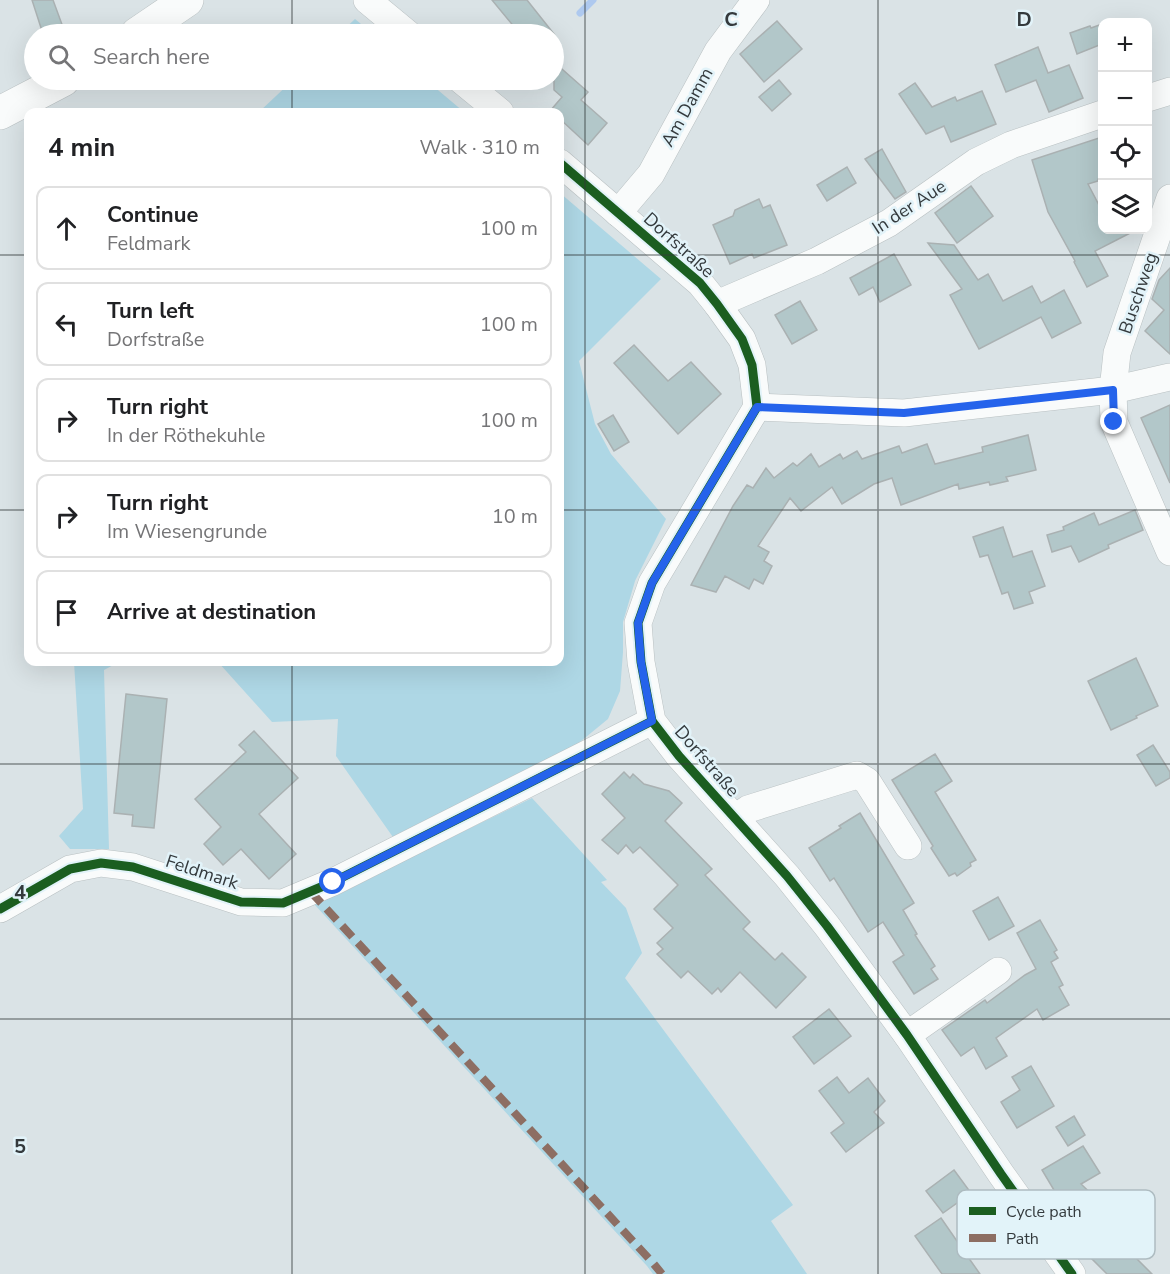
<!DOCTYPE html>
<html lang="en">
<head>
<meta charset="utf-8">
<style>
	:root { --surface:#fff; --page:#f6f6f6; --text:#202124; --muted:#757577; --line:#e0e0e0 }
	body { margin:0; font-family:"Nunito Sans",sans-serif; background:var(--page); color:var(--text) }
	.controls { position:absolute; right:18px; top:18px; display:grid; overflow:hidden; border-radius:12px; box-shadow:0 6px 24px #0002 }
	.controls button { width:54px; height:54px; display:grid; place-items:center; padding:0; border:0; border-bottom:2px solid var(--line); background:var(--surface); color:var(--text); font:30px sans-serif }
	.stop { position:absolute; width:18px; height:18px; margin:-14px; border:4px solid #2563eb; border-radius:50%; background:#fff }
	.stop.end { background:#2563eb; border-color:#fff; box-shadow:0 2px 6px #0008 }
	.list { margin:0; padding:0; list-style:none }
	h2 { display:flex; justify-content:space-between; align-items:center; height:78px; margin:0; padding:0 24px; font-size:26px }
	h2 small { font-size:20px; font-weight:400; color:var(--muted) }
	.list li { display:grid; grid-template-columns:39px 1fr auto; gap:18px; align-items:center; box-sizing:border-box; height:84px; margin:0 12px 12px; padding:0 12px; border:2px solid var(--line); border-radius:12px }
	.list b { display:block; font-size:22px; white-space:nowrap }
	.list p { margin:0; font-size:20px; white-space:nowrap; color:var(--muted) }
	.list em { font-size:20px; font-style:normal; color:var(--muted) }
	.icon { flex:none; width:33px; height:33px; fill:none; stroke:currentColor; stroke-width:2; stroke-linecap:round; stroke-linejoin:round }
	.map { position:relative; flex:none; width:1170px; height:1274px; overflow:hidden }
	.search { position:absolute; background:var(--surface); box-shadow:0 6px 24px #0002; left:24px; top:24px; width:540px; height:66px; display:flex; align-items:center; gap:15px; box-sizing:border-box; padding:0 21px; border-radius:33px; color:var(--muted); font-size:22px }
	.panel { position:absolute; background:var(--surface); box-shadow:0 6px 24px #0002; left:24px; top:108px; width:540px; height:558px; border-radius:12px }
	.map>svg:first-child { display:block }
	.green { fill:#aed7e5 }
	.lines { fill:none; stroke-linecap:round; stroke-linejoin:round }
	.stream { stroke:#aec9ef; stroke-width:7 }
	.building { fill:#b2c7c9; stroke:#aab1b2; stroke-width:1.5 }
	.minor-casing { stroke:#b9c0c2; stroke-width:28 }
	.secondary-casing { stroke:#b9c0c2; stroke-width:34 }
	.minor { stroke:#f9fbfb; stroke-width:27 }
	.secondary { stroke:#f9fbfb; stroke-width:33 }
	.quiet { stroke:#8d6e63; stroke-width:8; stroke-dasharray:15 8; stroke-linecap:butt }
	.cycleway-casing { stroke:#e2f3f9; stroke-width:13 }
	.cycleway { stroke:#1b5e20; stroke-width:9 }
	.route { stroke:#2563eb; stroke-width:8 }
	.grid { fill:none; stroke:#343a3d; stroke-width:1.5; stroke-opacity:0.55 }
	.labels { text-anchor:middle; dominant-baseline:central; stroke-width:5; stroke-linejoin:round; paint-order:stroke }
	.street-label { font-size:18px; fill:#343a3d; stroke:#e2f3f9 }
	.key { fill:#e2f3f9; stroke:#aebcc1; stroke-width:1.5 }
	.key-label { font-size:16px; fill:#343a3d }
	.grid-label { font-size:20px; text-anchor:middle; font-weight:bold; fill:#343a3d; stroke:#e2f3f9; stroke-width:5; stroke-linejoin:round; paint-order:stroke }
</style>
</head>
<body>
<div class="map">
<svg width="1170" height="1274" viewBox="0 0 1170 1274">
	<rect width="100%" height="100%" fill="#dae3e6"/>
	<!-- green -->
	<g class="green">
		<polygon points="355,19 373,34 339,34"/>
		<polygon points="293,80 426,80 464,112 259,112"/>
		<polygon points="560,193 661,279 579,361 595,424 611,454 666,519 635,581 623,622 623,652 620,691 608,719 575,746 395,840 336,756 338,719 272,722 218,662 560,662"/>
		<polygon points="74,662 119,662 104,670 109,849 70,849 59,836 83,809"/>
		<polygon points="532,798 607,880 601,882 626,908 642,953 625,978 793,1205 771,1221 807,1274 653,1274 647,1266 314,904"/>
	</g>
	<g class="lines">
		<!-- stream -->
		<polyline class="stream" points="580,13 593,0"/>
	</g>
	<!-- building -->
	<g class="building">
		<polygon points="32,0 53,0 64,30 52,34 43,34"/>
		<polygon points="492,0 527,0 554,34 520,34"/>
		<polygon points="777,21 802,49 764,82 740,54"/>
		<polygon points="1102,24 1102,44 1077,54 1070,33 1090,26 1091,28"/>
		<polygon points="1038,47 1048,73 1069,65 1083,98 1049,112 1036,80 1006,92 995,65"/>
		<polygon points="554,62 588,92 581,100 607,123 588,145 560,119 560,112 552,112 550,111 562,97 554,90"/>
		<polygon points="779,80 791,94 772,111 759,97"/>
		<polygon points="915,83 932,107 955,97 957,101 982,91 996,124 951,142 944,126 926,134 899,94"/>
		<polygon points="1102,137 1102,178 1098,179 1098,181 1088,184 1102,211 1102,230 1136,230 1095,251 1108,276 1087,287 1074,262 1075,261 1048,212 1032,160"/>
		<polygon points="882,149 906,192 895,199 865,159"/>
		<polygon points="847,167 856,183 827,201 817,185"/>
		<polygon points="971,186 993,216 957,243 935,213"/>
		<polygon points="759,199 763,208 770,205 787,245 754,258 752,254 730,264 713,225 733,216 735,210"/>
		<polygon points="928,243 954,245 978,280 988,274 1003,301 1032,286 1041,303 1064,290 1081,323 1052,338 1041,317 979,349 950,295 962,289"/>
		<polygon points="894,254 911,285 880,302 873,287 859,295 850,278"/>
		<polygon points="1170,268 1170,354 1145,331 1164,310 1152,299 1159,280"/>
		<polygon points="800,301 817,330 792,344 775,315"/>
		<polygon points="634,345 668,381 691,362 721,394 678,434 614,363"/>
		<polygon points="1170,405 1170,483 1141,418"/>
		<polygon points="613,415 629,442 614,451 598,424"/>
		<polygon points="1028,435 1036,470 1006,477 1008,481 990,485 989,482 959,489 958,484 901,505 892,478 874,484 842,504 832,487 801,511 790,498 758,546 769,552 764,561 772,566 763,584 754,579 749,589 725,576 716,592 691,585 733,506 747,485 753,488 766,468 774,478 793,463 797,466 811,454 819,467 840,454 843,459 857,451 862,459 899,446 902,453 927,444 935,464 983,452 982,447"/>
		<polygon points="1135,510 1143,530 1108,545 1109,548 1079,562 1071,546 1052,552 1047,535 1064,530 1063,527 1094,513 1099,525"/>
		<polygon points="1003,527 1013,557 1032,551 1045,586 1029,592 1033,603 1014,609 1008,592 1002,594 988,555 980,557 973,537"/>
		<polygon points="1136,658 1158,706 1136,716 1137,718 1111,730 1088,681"/>
		<polygon points="126,694 167,699 154,828 132,826 133,815 114,813"/>
		<polygon points="254,731 298,778 259,814 296,854 269,879 241,849 223,865 204,844 221,827 195,799 246,752 239,745"/>
		<polygon points="1153,745 1170,772 1170,778 1156,786 1137,755"/>
		<polygon points="935,754 952,781 935,792 976,860 970,863 971,866 957,876 955,873 949,876 931,848 933,846 892,780"/>
		<polygon points="624,772 630,778 633,774 644,784 669,791 682,803 665,821 712,869 705,875 750,922 743,929 775,960 782,953 806,977 776,1008 740,972 721,992 718,988 712,994 688,971 681,978 657,954 663,949 657,943 673,928 654,909 678,885 640,847 633,853 626,845 618,854 602,840 625,818 602,794"/>
		<polygon points="860,813 914,903 903,910 917,934 915,935 935,966 931,969 938,979 914,994 893,962 904,955 883,922 868,932 834,878 830,881 809,848 841,828 839,826"/>
		<polygon points="998,897 1014,926 989,940 973,911"/>
		<polygon points="1040,920 1057,950 1054,952 1058,958 1051,962 1063,985 1059,987 1069,1005 1043,1020 1037,1009 996,1038 1007,1056 986,1069 974,1047 961,1056 942,1030 985,1000 987,1003 1025,975 1036,969 1017,933"/>
		<polygon points="829,1009 851,1036 814,1064 793,1037"/>
		<polygon points="1031,1066 1054,1106 1017,1128 1001,1102 1020,1090 1012,1077"/>
		<polygon points="837,1077 849,1093 868,1078 885,1101 874,1112 884,1123 846,1152 831,1133 844,1123 819,1091"/>
		<polygon points="1074,1116 1085,1135 1068,1146 1056,1127"/>
		<polygon points="1083,1146 1100,1173 1081,1184 1125,1226 1114,1236 1152,1274 1107,1274 1091,1258 1101,1248 1070,1217 1042,1170"/>
		<polygon points="954,1170 971,1193 943,1213 926,1191"/>
		<polygon points="941,1218 968,1257 980,1274 942,1274 915,1236"/>
	</g>
	<g class="lines">
		<defs>
			<g id="minor">
				<polyline points="367,0 408,34"/>
				<polyline points="461,80 500,112"/>
				<polyline points="1148,98 1170,91"/>
				<polyline points="560,163 700,283 717,304 742,339 752,365 757,407 652,583 638,623 641,662 652,721 679,756 787,876 827,926 907,1035 1001,1174 1072,1274"/>
				<polyline points="1170,198 1117,353 1113,390 1114,422 1170,552"/>
				<polyline points="618,213 651,174 718,51 756,0"/>
				<polyline points="717,304 817,261 889,223 976,162 1011,145 1102,114"/>
				<polyline points="757,407 904,413 1113,390 1170,377"/>
				<polyline points="735,818 748,809 857,775 867,781 908,846"/>
				<polyline points="0,909 70,869 101,863 133,867 241,902 283,903 333,882 652,721"/>
				<polyline points="907,1035 998,971"/>
			</g>
			<g id="secondary">
				<polyline points="137,34 187,0"/>
				<polyline points="0,113 63,80"/>
			</g>
		</defs>
		<!-- minor casing -->
		<use href="#minor" class="minor-casing"/>
		<!-- secondary casing -->
		<use href="#secondary" class="secondary-casing"/>
		<!-- minor -->
		<use href="#minor" class="minor"/>
		<!-- secondary -->
		<use href="#secondary" class="secondary"/>
		<!-- quiet -->
		<polyline class="quiet" points="311,892 653,1263 662,1274"/>
		<defs>
			<g id="cycleway">
				<polyline points="560,163 700,283 717,304 742,339 752,365 757,407 652,583 638,623 641,662 652,721 679,756 787,876 827,926 907,1035 1001,1174 1072,1274"/>
				<polyline points="0,909 70,869 101,863 133,867 241,902 283,903 333,882 652,721"/>
			</g>
		</defs>
		<!-- cycleway casing -->
		<use href="#cycleway" class="cycleway-casing"/>
		<!-- cycleway -->
		<use href="#cycleway" class="cycleway"/>
	</g>
	<g class="lines">
		<!-- route -->
		<polyline class="route" points="333,882 652,721 641,662 638,623 652,583 757,407 904,413 1113,390 1114,422"/>
	</g>
	<!-- grid -->
	<path class="grid" d="M292 0V34M585 0V1274M878 0V1274M292 80V112M0 255H28M560 255H1170M0 510H28M560 510H1170M292 662V1274M0 764H1170M0 1019H1170"/>
	<g class="labels">
		<!-- street labels -->
		<g class="street-label">
			<text transform="translate(687 107) rotate(-61)">Am Damm</text>
			<text transform="translate(909 207) rotate(-33)">In der Aue</text>
			<text transform="translate(679 245) rotate(42)">Dorfstraße</text>
			<text transform="translate(1138 293) rotate(-71)">Buschweg</text>
			<text transform="translate(707 761) rotate(49)">Dorfstraße</text>
			<text transform="translate(202 872) rotate(18)">Feldmark</text>
		</g>
	</g>
	<!-- legend -->
	<rect x="957" y="1190" width="198" height="69" rx="9" class="key"/>
	<rect x="969" y="1207" width="27" height="8" fill="#1b5e20"/>
	<rect x="969" y="1234" width="27" height="8" fill="#8d6e63"/>
	<g class="key-label">
		<text x="1006" y="1217">Cycle path</text>
		<text x="1006" y="1244">Path</text>
	</g>
	<g class="grid-label">
		<text x="731" y="26">C</text>
		<text x="1024" y="26">D</text>
		<text x="20" y="899">4</text>
		<text x="20" y="1153">5</text>
	</g>
</svg>
<div class="controls">
<button>+</button>
<button>−</button>
<button><svg class="icon" aria-label="locate" viewBox="0 0 24 24"><circle cx="12" cy="12" r="6"/><path d="M12 2v4M12 18v4M2 12h4M18 12h4"/></svg></button>
<button><svg class="icon" aria-label="layers" viewBox="0 0 24 24"><path d="M12 4l9 5-9 5-9-5zM3 14l9 5 9-5"/></svg></button>
</div>
<div class="stop" style="left:333px;top:882px"></div>
<div class="stop end" style="left:1114px;top:422px"></div>
<div class="search"><svg class="icon" aria-label="search" viewBox="0 0 24 24"><circle cx="10" cy="10" r="6"/><path d="M15 15l6 6"/></svg>Search here</div>
<section class="panel">
<h2>4 min<small>Walk · 310 m</small></h2>
<ul class="list">
<li><svg class="icon" aria-label="ahead" viewBox="0 0 24 24"><path d="M12 20V5M6 11l6-6 6 6"/></svg><div><b>Continue</b><p>Feldmark</p></div><em>100 m</em></li>
<li><svg class="icon" aria-label="left" viewBox="0 0 24 24"><path d="M17 20v-9H6M10 6l-5 5 5 5"/></svg><div><b>Turn left</b><p>Dorfstraße</p></div><em>100 m</em></li>
<li><svg class="icon" aria-label="right" viewBox="0 0 24 24"><path d="M7 20v-9h11M14 6l5 5-5 5"/></svg><div><b>Turn right</b><p>In der Röthekuhle</p></div><em>100 m</em></li>
<li><svg class="icon" aria-label="right" viewBox="0 0 24 24"><path d="M7 20v-9h11M14 6l5 5-5 5"/></svg><div><b>Turn right</b><p>Im Wiesengrunde</p></div><em>10 m</em></li>
<li><svg class="icon" aria-label="arrive" viewBox="0 0 24 24"><path d="M6 21V4h12l-3 4 3 4H6"/></svg><div><b>Arrive at destination</b></div></li>
</ul>
</section>
</div>
</body>
</html>
